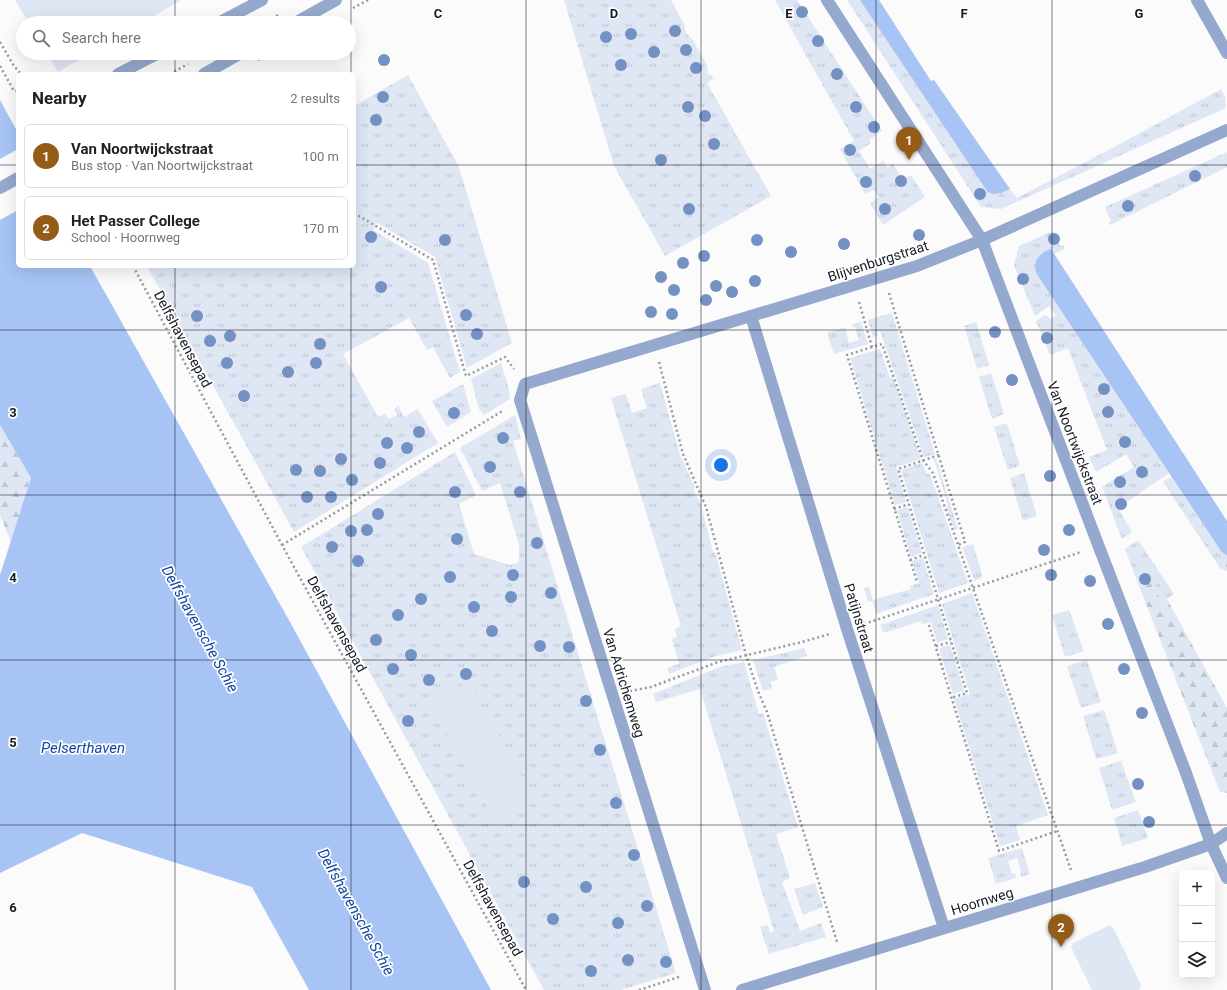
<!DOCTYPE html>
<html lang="en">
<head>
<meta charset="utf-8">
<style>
	:root { --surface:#fff; --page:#f2f2f2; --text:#222; --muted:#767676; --line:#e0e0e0; --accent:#955c17 }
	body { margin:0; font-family:Roboto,sans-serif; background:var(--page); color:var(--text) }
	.controls { position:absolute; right:12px; bottom:12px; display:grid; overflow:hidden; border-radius:6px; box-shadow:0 4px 16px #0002 }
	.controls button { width:36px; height:36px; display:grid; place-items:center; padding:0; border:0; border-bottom:1px solid var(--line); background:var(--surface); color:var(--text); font:20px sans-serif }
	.you { position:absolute; left:721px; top:465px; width:14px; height:14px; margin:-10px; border:3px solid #fff; border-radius:50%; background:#1a73e8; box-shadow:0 0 0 6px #1a73e833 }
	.badge { display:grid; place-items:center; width:26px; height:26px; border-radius:50%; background:var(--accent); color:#fff; font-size:13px; font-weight:700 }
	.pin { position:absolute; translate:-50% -33px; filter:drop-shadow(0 1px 2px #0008) }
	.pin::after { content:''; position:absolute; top:21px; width:14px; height:12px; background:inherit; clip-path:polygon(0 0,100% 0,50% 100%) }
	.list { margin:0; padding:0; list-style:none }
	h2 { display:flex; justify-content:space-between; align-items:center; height:52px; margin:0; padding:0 16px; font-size:17px }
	h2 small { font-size:13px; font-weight:400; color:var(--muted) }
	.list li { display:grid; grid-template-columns:26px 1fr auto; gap:12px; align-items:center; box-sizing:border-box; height:64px; margin:0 8px 8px; padding:0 8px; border:1px solid var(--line); border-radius:6px }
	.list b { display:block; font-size:15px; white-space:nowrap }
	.list p { margin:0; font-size:13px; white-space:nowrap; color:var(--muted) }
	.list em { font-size:13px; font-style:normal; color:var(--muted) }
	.icon { flex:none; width:22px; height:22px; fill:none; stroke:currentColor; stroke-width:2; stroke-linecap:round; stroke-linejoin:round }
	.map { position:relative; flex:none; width:1227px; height:990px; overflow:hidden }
	.search { position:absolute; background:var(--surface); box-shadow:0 4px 16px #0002; left:16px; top:16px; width:340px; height:44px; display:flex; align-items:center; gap:10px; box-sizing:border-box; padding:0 14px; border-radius:22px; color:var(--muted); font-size:15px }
	.panel { position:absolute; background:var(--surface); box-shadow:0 4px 16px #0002; left:16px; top:72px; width:340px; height:196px; border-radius:6px }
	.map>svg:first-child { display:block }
	.grass { fill:url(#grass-tufts) }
	.forest { fill:url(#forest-firs) }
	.garden { fill:#dfe7f5 }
	.water { fill:#a7c4f5 }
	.pier { fill:#fbfbfb }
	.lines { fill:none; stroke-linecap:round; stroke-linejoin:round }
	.path { stroke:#97999e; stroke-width:2.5; stroke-dasharray:2 3; stroke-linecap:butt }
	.minor { stroke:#94a9cd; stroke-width:12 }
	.tree { fill:#7491c3 }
	.grid { fill:none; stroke:#151b26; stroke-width:1; stroke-opacity:0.55 }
	.labels { text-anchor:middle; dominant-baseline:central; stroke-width:3.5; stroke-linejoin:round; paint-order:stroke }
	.street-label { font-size:14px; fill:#151b26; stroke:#fff }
	.water-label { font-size:15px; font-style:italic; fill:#1447a2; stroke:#fff }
	.grid-label { font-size:13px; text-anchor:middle; font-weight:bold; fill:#151b26; stroke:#fff; stroke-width:3.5; stroke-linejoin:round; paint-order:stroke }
</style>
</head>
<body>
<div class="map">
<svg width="1227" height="990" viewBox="0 0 1227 990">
	<defs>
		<pattern id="grass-tufts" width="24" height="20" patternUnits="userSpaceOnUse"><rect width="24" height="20" fill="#dfe7f5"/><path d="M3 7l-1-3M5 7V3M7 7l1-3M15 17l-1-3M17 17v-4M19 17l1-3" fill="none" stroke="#bec6d2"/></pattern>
		<pattern id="forest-firs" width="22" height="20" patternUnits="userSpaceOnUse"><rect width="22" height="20" fill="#dfe7f5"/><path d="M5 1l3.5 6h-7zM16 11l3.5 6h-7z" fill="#bec6d2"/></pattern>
	</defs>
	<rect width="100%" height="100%" fill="#fbfbfb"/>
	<!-- grass -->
	<g class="grass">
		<polygon points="564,0 671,0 684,24 686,33 693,40 707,65 708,74 714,78 707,83 771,196 665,256 614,166"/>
		<polygon points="775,0 797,0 882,131 869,140 871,143 859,151 870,169 883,161 888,168 893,164 903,180 911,175 925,197 883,225 870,203 879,197 874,190 865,194 840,149 854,141"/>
		<polygon points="847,0 860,0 996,195 1010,189 1017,198 1118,145 1221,89 1225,96 1226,108 1001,209 981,207"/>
		<polygon points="408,75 459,167 512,343 467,368 435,257 377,223 373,230 428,263 460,372 450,378 433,347 427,350 409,318 343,354 378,417 385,414 389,419 397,415 394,409 398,406 404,417 418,409 438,443 294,532 147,266 354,266 354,106"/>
		<polygon points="1227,152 1227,167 1110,225 1109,223 1111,222 1105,207"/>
		<path d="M1053 231 1060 246 1063 245 1065 249 1054 254 1051 249C1035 253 1034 262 1038 276L1169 473 1118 508 1132 532 1122 539 1102 487 1134 467 1126 454 1096 472 1089 457 1107 450 1068 348 1050 355 1036 321 1045 315 1050 319 1056 316 1049 306 1035 316 1014 265 1019 246Z"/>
		<polygon points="892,313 935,454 924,457 880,331 877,332 878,336 873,337 868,320"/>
		<polygon points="861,322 868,344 834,354 827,333 845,327 849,343 859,340 855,327 853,328 852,324"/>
		<polygon points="976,322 989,365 977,369 964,326"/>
		<polygon points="880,349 890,378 893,377 921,459 896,467 906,502 895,505 850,358"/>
		<polygon points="501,363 509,389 510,399 484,415 479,409 471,379"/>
		<polygon points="991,373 1004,414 992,419 979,377"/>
		<polygon points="660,383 680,455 695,488 693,489 701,505 713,552 715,552 742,650 716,656 669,674 667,668 679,664 672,639 677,637 675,629 681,626 611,398 626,394 632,413 647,408 641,389"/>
		<polygon points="463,384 471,412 447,427 432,401"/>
		<polygon points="515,415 521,439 513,441 676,973 621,990 544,990 301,547 455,452 476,495 459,504 474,554 510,565 519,562 519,545 500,483 482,491 460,448"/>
		<polygon points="1007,423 1020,466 1008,470 994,427"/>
		<polygon points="936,458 958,529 954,530 946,507 948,506 934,459"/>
		<polygon points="922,463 927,474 930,474 968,583 939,593 901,470"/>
		<polygon points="1024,473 1037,516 1023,521 1010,478"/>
		<polygon points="1171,477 1221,551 1227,556 1227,571 1220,568 1163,482"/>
		<polygon points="908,507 922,553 911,557 897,510"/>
		<polygon points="1138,540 1174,594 1161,603 1153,581 1139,586 1125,549"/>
		<polygon points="973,544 983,577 974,581 963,549 964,547"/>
		<polygon points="923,558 934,594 876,614 873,601 868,602 864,588 869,587 873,600 911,589 910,586 919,583 912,561"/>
		<polygon points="972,593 1048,815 1016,826 1020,840 1000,846 954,699 970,694 942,604"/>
		<polygon points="938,605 948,639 937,643 931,622 922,624 921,621 884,633 880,625"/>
		<polygon points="1069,610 1084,651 1065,657 1052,615"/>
		<polygon points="950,645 964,691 953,694 939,648"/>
		<polygon points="804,648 807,656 774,667 778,680 770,682 772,688 763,691 753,660"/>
		<polygon points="1087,660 1101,702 1081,708 1067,666"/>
		<polygon points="744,662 759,714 763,713 798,827 776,834 790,878 782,882 800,931 821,923 826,937 769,954 760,927 768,925 770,932 774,931 700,689 656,702 653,694 720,667"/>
		<polygon points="1104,710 1118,753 1096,759 1083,716"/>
		<polygon points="1121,761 1136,802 1112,810 1099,768"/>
		<polygon points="1138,810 1148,838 1122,846 1114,818"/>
		<polygon points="1022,848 1030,874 1021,877 1020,872 1021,871 1017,858 1008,861 1012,874 1015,873 1016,878 996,884 988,858"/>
		<polygon points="815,883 823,907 803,915 794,889"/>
	</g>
	<!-- forest -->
	<g class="forest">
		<polygon points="0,425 31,478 11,542 0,515"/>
		<polygon points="1153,581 1161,603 1167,599 1227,708 1227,793 1220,792 1139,586"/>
	</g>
	<!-- garden -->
	<g class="garden">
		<polygon points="15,0 181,0 142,23 29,23"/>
		<polygon points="47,53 91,53 58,72"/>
		<polygon points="468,682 536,801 497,823 429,704"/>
		<polygon points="1108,926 1113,927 1141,985 1140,989 1138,990 1092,990 1071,947 1073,943"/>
	</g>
	<!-- water -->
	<g class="water">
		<path d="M860 0H879L931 81 934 80 1010 189C1001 193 995 197 987 191Z"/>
		<polygon points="0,100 18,133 18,266 90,266 290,622 491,990 309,990 252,887 82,833 0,873 0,575 31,478 0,425"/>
		<path d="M1051 249 1227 521V556L1221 551 1038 276C1031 264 1038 252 1051 249Z"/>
	</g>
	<!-- pier -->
	<polygon class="pier" points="18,149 18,210 0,220 0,159"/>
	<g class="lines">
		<!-- path -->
		<g class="path">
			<polyline points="353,8 368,0"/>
			<polyline points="263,23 280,14"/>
			<polyline points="0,42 14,66 21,74"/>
			<polyline points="188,53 192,61"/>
			<polyline points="258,60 271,53"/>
			<polyline points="0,66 14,91 18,91"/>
			<polyline points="170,74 188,64"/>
			<polyline points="354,213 433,260 466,376 505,357 514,369"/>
			<polyline points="133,266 282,545 526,990"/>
			<polyline points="889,293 965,542 958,545 1071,870"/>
			<polyline points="859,302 872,347 882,344 923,460 933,473 958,545"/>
			<polyline points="872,347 847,355 917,582"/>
			<polyline points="659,362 683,454 706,507 746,655 758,691 767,712 837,942"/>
			<polyline points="939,455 898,469 967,693 951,698"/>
			<polyline points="894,509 909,504"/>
			<polyline points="282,545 504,410"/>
			<polyline points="910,560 924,555"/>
			<polyline points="864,624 1081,552"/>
			<polyline points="929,625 999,851 1057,831"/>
			<polyline points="936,646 951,642"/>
			<polyline points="630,691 651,687 718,662 802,642 830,634"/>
			<polyline points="639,990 682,976"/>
		</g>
		<!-- minor -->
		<g class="minor">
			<polyline points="827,0 982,240 1099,547 1186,773 1211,844 1227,878"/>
			<polyline points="1197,0 1227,53"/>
			<polyline points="218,23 262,0"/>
			<polyline points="295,23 336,0"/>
			<polyline points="118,74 159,53"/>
			<polyline points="204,74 241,53"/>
			<polyline points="0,188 18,178"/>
			<polyline points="751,316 847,629 944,928"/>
			<polyline points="705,990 520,400 525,384 917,266 982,240 1227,130"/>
			<polyline points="742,990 1145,867 1211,844 1227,833"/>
		</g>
	</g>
	<!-- trees -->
	<g class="tree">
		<circle cx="802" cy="12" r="6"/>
		<circle cx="675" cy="31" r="6"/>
		<circle cx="631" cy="34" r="6"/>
		<circle cx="606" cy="37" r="6"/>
		<circle cx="818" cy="41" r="6"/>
		<circle cx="686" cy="50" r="6"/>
		<circle cx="654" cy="52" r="6"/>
		<circle cx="384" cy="60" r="6"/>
		<circle cx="621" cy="65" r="6"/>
		<circle cx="696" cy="68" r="6"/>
		<circle cx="837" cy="74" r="6"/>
		<circle cx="383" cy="97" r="6"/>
		<circle cx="688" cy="107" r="6"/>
		<circle cx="856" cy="107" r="6"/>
		<circle cx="705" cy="116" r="6"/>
		<circle cx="376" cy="120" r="6"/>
		<circle cx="874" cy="127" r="6"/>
		<circle cx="714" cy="144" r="6"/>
		<circle cx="850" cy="150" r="6"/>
		<circle cx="661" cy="160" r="6"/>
		<circle cx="1195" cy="176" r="6"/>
		<circle cx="901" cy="181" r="6"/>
		<circle cx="866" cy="182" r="6"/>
		<circle cx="980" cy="194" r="6"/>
		<circle cx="1128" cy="206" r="6"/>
		<circle cx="689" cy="209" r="6"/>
		<circle cx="885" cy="209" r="6"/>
		<circle cx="919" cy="235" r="6"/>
		<circle cx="371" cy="237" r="6"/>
		<circle cx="1054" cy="239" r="6"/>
		<circle cx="445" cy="240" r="6"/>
		<circle cx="757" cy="240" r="6"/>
		<circle cx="844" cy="244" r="6"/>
		<circle cx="791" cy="252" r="6"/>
		<circle cx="704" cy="256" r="6"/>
		<circle cx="683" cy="263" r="6"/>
		<circle cx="661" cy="277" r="6"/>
		<circle cx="1023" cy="279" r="6"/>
		<circle cx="755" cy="281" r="6"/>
		<circle cx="716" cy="286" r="6"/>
		<circle cx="381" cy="287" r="6"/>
		<circle cx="674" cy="290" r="6"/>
		<circle cx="732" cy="292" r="6"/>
		<circle cx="706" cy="300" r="6"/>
		<circle cx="651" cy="312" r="6"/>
		<circle cx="672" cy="314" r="6"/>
		<circle cx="466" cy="315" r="6"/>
		<circle cx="197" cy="316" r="6"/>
		<circle cx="995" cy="332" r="6"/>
		<circle cx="477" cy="334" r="6"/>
		<circle cx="230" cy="336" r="6"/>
		<circle cx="1047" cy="338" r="6"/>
		<circle cx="210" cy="341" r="6"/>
		<circle cx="320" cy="344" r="6"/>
		<circle cx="227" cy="363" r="6"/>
		<circle cx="316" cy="363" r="6"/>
		<circle cx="288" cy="372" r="6"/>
		<circle cx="1012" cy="380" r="6"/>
		<circle cx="1104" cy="389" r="6"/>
		<circle cx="244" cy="396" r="6"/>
		<circle cx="1108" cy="412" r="6"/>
		<circle cx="454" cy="413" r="6"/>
		<circle cx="419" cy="432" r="6"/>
		<circle cx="503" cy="438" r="6"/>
		<circle cx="1125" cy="442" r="6"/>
		<circle cx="387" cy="443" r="6"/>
		<circle cx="407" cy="448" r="6"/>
		<circle cx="341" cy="459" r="6"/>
		<circle cx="380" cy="463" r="6"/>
		<circle cx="490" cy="467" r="6"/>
		<circle cx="296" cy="470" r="6"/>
		<circle cx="320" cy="471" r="6"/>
		<circle cx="1142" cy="472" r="6"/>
		<circle cx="1050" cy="476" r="6"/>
		<circle cx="352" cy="480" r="6"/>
		<circle cx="1120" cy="482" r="6"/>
		<circle cx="455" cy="492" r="6"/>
		<circle cx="520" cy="492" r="6"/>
		<circle cx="307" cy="497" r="6"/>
		<circle cx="331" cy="497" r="6"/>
		<circle cx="1121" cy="504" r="6"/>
		<circle cx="378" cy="514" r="6"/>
		<circle cx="367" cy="530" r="6"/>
		<circle cx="1069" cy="530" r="6"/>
		<circle cx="351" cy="531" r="6"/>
		<circle cx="457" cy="539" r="6"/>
		<circle cx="537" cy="543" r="6"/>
		<circle cx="332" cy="547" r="6"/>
		<circle cx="1044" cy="550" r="6"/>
		<circle cx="358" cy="561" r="6"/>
		<circle cx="513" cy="575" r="6"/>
		<circle cx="1051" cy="575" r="6"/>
		<circle cx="450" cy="577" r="6"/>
		<circle cx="1145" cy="579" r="6"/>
		<circle cx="1090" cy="581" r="6"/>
		<circle cx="551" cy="593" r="6"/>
		<circle cx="511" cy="597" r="6"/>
		<circle cx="421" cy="599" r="6"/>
		<circle cx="474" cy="607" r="6"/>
		<circle cx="398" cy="615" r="6"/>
		<circle cx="1108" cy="624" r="6"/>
		<circle cx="492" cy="631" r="6"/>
		<circle cx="376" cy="640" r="6"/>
		<circle cx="540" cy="646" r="6"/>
		<circle cx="569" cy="647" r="6"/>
		<circle cx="411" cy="655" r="6"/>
		<circle cx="393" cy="669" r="6"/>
		<circle cx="1124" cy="669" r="6"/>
		<circle cx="466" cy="674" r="6"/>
		<circle cx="429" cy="680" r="6"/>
		<circle cx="586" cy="701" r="6"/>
		<circle cx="1142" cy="713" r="6"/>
		<circle cx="408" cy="721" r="6"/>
		<circle cx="600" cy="750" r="6"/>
		<circle cx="1138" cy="784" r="6"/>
		<circle cx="616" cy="803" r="6"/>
		<circle cx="1149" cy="822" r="6"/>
		<circle cx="634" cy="855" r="6"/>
		<circle cx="524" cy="882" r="6"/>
		<circle cx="586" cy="887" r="6"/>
		<circle cx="647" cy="906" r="6"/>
		<circle cx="553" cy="919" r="6"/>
		<circle cx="618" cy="923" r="6"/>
		<circle cx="628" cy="960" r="6"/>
		<circle cx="666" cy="962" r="6"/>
		<circle cx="591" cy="971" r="6"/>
	</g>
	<!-- grid -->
	<path class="grid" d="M175 0V23M351 0V74M526 0V990M701 0V990M876 0V990M1052 0V990M175 53V74M0 165H18M354 165H1227M175 266V990M351 266V990M0 330H1227M0 495H1227M0 660H1227M0 825H1227"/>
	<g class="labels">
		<!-- street labels -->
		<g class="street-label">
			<text transform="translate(878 261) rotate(-18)">Blijvenburgstraat</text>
			<text transform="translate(183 339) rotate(62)">Delfshavensepad</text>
			<text transform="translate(1075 443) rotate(69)">Van Noortwijckstraat</text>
			<text transform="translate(859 618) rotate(73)">Patijnstraat</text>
			<text transform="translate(337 624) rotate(61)">Delfshavensepad</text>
			<text transform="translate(624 683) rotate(73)">Van Adrichemweg</text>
			<text transform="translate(982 901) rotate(-17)">Hoornweg</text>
			<text transform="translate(493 908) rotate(61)">Delfshavensepad</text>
		</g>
		<!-- water labels -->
		<g class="water-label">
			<text transform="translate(200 629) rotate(61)">Delfshavensche Schie</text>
			<text x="83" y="748">Pelserthaven</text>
			<text transform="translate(356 912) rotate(61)">Delfshavensche Schie</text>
		</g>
	</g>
	<g class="grid-label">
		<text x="438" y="18">C</text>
		<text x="614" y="18">D</text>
		<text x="789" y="18">E</text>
		<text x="964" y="18">F</text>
		<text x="1139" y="18">G</text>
		<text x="13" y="417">3</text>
		<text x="13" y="582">4</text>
		<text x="13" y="747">5</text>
		<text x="13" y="912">6</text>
	</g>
</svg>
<div class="controls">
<button>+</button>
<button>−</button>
<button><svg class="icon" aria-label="layers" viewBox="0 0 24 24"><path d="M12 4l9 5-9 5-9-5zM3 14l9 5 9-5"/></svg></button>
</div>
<div class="you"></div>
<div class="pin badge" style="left:909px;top:160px">1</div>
<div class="pin badge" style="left:1061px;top:947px">2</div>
<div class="search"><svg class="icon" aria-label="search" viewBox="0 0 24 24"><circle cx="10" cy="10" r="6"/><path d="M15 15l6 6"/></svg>Search here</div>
<section class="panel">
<h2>Nearby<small>2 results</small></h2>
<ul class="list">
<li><span class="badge">1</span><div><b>Van Noortwijckstraat</b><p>Bus stop · Van Noortwijckstraat</p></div><em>100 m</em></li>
<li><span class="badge">2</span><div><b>Het Passer College</b><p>School · Hoornweg</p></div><em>170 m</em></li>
</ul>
</section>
</div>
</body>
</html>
